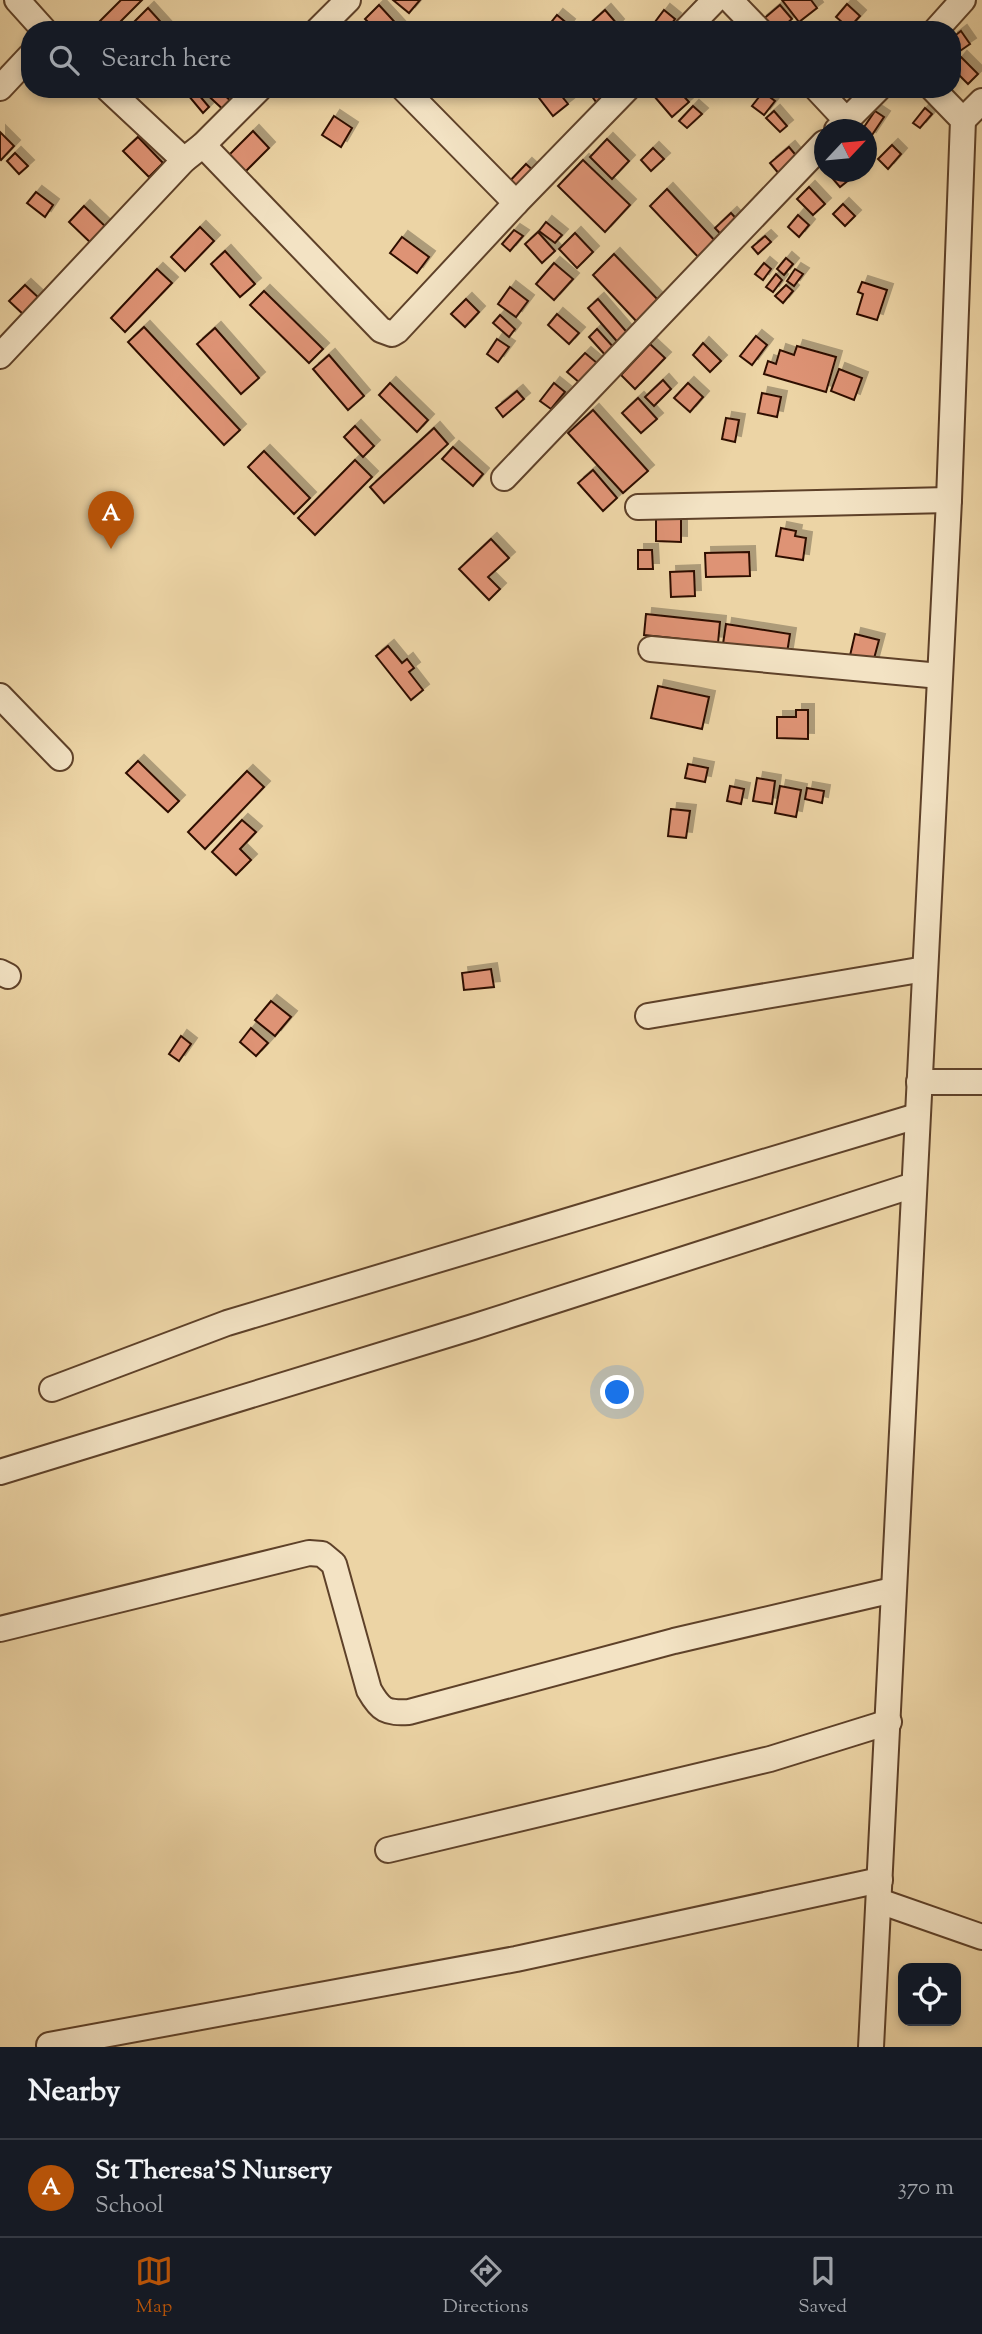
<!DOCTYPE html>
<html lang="en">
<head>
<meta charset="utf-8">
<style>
	:root { --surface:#171b24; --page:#20242c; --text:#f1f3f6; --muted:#9ea1a6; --line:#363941; --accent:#b45309 }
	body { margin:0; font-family:"Sorts Mill Goudy",serif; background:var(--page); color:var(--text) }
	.controls { position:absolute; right:21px; bottom:21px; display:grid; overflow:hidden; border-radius:14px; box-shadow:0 4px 10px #0003 }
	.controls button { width:63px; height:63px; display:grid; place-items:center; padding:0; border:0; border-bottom:2px solid var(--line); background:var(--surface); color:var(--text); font:35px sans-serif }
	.compass { position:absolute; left:814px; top:119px; width:63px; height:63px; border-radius:50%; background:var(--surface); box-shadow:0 4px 10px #0003; rotate:64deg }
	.you { position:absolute; left:618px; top:1393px; width:24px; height:24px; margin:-18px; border:5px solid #fff; border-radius:50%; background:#1a73e8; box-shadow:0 0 0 10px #1a73e833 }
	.badge { display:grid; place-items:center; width:46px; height:46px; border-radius:50%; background:var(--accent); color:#fff; font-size:23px; font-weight:700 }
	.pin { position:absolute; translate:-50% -58px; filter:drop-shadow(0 2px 4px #0008) }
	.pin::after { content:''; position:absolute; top:37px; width:24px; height:21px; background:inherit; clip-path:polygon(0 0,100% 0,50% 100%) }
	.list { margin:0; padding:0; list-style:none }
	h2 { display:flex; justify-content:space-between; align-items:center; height:91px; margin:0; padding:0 28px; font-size:30px }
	h2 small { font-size:23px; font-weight:400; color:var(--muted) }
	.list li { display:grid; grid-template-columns:46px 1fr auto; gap:21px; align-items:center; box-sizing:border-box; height:98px; padding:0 28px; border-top:2px solid var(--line) }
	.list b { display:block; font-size:26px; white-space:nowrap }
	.list p { margin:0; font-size:23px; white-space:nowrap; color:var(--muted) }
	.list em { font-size:23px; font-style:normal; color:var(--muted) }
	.icon { flex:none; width:38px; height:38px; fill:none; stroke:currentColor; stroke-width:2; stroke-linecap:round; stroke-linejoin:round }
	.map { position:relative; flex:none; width:982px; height:2047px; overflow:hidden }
	.search { position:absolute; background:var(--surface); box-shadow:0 4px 10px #0003; left:21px; right:21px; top:21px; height:77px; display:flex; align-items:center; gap:18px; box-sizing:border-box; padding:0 24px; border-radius:28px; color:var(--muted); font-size:26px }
	.sheet { height:189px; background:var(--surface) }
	nav { display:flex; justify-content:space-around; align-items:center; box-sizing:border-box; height:98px; border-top:2px solid var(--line); background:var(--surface); font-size:19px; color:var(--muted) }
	nav a { display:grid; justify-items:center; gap:4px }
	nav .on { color:var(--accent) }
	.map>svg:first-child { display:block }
	.building { fill:#de9375; stroke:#2f1000; stroke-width:2; filter:url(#shadow) }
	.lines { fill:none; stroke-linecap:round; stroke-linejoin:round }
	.minor-casing { stroke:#5e4129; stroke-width:28 }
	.minor { stroke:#f3e3c4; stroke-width:24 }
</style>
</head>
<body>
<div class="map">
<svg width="982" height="2047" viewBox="0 0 982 2047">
	<defs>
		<filter id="shadow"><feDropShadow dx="6" dy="-6" stdDeviation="0" flood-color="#0004"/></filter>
	</defs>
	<rect width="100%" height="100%" fill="#ecd4a5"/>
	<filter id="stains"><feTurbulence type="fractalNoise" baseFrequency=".00286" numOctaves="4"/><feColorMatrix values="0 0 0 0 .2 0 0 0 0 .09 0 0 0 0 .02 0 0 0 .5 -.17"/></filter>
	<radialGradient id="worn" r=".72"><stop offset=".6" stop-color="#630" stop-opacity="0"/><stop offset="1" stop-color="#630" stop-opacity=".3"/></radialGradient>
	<!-- building -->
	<g class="building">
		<polygon points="121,0 142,0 112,30 91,30"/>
		<polygon points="393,0 420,0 409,13"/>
		<polygon points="782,0 811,0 817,8 799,22"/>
		<polygon points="847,4 860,16 849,28 836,17"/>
		<polygon points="379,5 402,30 376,30 365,19"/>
		<polygon points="780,5 792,19 779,30 769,30 761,21"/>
		<polygon points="148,8 168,30 126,30"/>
		<polygon points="605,10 618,25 613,30 587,30 585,28"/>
		<polygon points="664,10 675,19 667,30 649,30"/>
		<polygon points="557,15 569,25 565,30 545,30"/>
		<polygon points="961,31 970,44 960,51 952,41 952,38"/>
		<polygon points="961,57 978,74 968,84 952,68"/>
		<polygon points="183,89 194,89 209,107 203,113"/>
		<polygon points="201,89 218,89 236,106 228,114"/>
		<polygon points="534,89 556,89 568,104 553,116 533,90"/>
		<polygon points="587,89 615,89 598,105"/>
		<polygon points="661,89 677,89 689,102 672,117 654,96"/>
		<polygon points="763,92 775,101 764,115 752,106"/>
		<polygon points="693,106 702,114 687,128 679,121"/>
		<polygon points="925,108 932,114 920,128 913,123"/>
		<polygon points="774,111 787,126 780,132 766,118"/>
		<polygon points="875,111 884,117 870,138 866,135 866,130 862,130"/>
		<polygon points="334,116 352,128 341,147 322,135"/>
		<polygon points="253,131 269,148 245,172 229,155"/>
		<polygon points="0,132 14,146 1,160 0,159"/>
		<polygon points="138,137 163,163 149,177 123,151"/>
		<polygon points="607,139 629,161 612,179 590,157"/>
		<polygon points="892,145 901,154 888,169 878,159"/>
		<polygon points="789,147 799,159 780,175 770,163"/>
		<polygon points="653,148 664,159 651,171 641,160"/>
		<polygon points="15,153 28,166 19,174 7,161"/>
		<polygon points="583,160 630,205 605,232 558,186"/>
		<polygon points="526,164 536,173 517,193 507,184"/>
		<polygon points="827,172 850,172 854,176 840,187"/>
		<polygon points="809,187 825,204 813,215 797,199"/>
		<polygon points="667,189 717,243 700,259 650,206"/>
		<polygon points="36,192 53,205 45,217 27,203"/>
		<polygon points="843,204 855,216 845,226 833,214"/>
		<polygon points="84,206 108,229 93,245 69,222"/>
		<polygon points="731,213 742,225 726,240 715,228"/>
		<polygon points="798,215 809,225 799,237 788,227"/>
		<polygon points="546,222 562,235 555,243 539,231"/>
		<polygon points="200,227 214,241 185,271 171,257"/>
		<polygon points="514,230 523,236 510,251 502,244"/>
		<polygon points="538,232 555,251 542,263 525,244"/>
		<polygon points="575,233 593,252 577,268 559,249"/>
		<polygon points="765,236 771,242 758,254 752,247"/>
		<polygon points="402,237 429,257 417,273 390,253"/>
		<polygon points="225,251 255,284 240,297 211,264"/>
		<polygon points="614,254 660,302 638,323 593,275"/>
		<polygon points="786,258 793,264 784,275 777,269"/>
		<polygon points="554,263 573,279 554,300 536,284"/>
		<polygon points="764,263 771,269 763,280 755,274"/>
		<polygon points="157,269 172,283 125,332 111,318"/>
		<polygon points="795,269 803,274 794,286 787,281"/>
		<polygon points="776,274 782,280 773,292 766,287"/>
		<polygon points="862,282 887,290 877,320 857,314 863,294 858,292"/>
		<polygon points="25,285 40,299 24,315 9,301"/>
		<polygon points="786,285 793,291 783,303 775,296"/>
		<polygon points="510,287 528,301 516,317 498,304"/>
		<polygon points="264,291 323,349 309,363 250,305"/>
		<polygon points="466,299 479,312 465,327 451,314"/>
		<polygon points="598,299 631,337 621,346 588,308"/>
		<polygon points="557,314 579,333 569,344 548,325"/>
		<polygon points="500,315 515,329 509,337 493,323"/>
		<polygon points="144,327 240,430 224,445 128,342"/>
		<polygon points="215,328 259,378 241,394 197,344"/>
		<polygon points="597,329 615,349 607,357 589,337"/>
		<polygon points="756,336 767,345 752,365 740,356"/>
		<polygon points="497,339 509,347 498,362 487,354"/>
		<polygon points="703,343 721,361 710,372 693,355"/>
		<polygon points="650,344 665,358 635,389 621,375"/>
		<polygon points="797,346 836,357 826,392 764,374 768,361 776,364 780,350 794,355"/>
		<polygon points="585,353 597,363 580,383 567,372"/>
		<polygon points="329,355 364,396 348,410 313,369"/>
		<polygon points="839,369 862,378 854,400 831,391"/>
		<polygon points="663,380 671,389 654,406 645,397"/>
		<polygon points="390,383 428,420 417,432 379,395"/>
		<polygon points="554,383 565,392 551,409 540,401"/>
		<polygon points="688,383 703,397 690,412 674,398"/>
		<polygon points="517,391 524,399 503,417 496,408"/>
		<polygon points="762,393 781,397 777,417 758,413"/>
		<polygon points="638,398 657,419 641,433 622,413"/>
		<polygon points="593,410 648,471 623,493 568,433"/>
		<polygon points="726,418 739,420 735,442 722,439"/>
		<polygon points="355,426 374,446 363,457 344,437"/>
		<polygon points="434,428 448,444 384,503 370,487"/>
		<polygon points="453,447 483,474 473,486 442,459"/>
		<polygon points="264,451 310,498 294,514 248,467"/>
		<polygon points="355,460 372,477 315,535 298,518"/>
		<polygon points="593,470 617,498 603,511 578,483"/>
		<polygon points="656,516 681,516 681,542 656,541"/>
		<polygon points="781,528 796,531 795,536 806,538 803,560 776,556"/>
		<polygon points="491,539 509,558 488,577 500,589 489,600 459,569"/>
		<polygon points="638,550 652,550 653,569 638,569"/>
		<polygon points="749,552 750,576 706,577 705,553"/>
		<polygon points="694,571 695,596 671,597 670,572"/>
		<polygon points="646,614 720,622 718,643 644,635"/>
		<polygon points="726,624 790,634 787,653 723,644"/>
		<polygon points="855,634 879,640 872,666 849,660"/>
		<polygon points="388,646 402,663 407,659 414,668 409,672 423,690 411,700 376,656"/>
		<polygon points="658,686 709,697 702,729 651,718"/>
		<polygon points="796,710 808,710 808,739 777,738 777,717 796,717"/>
		<polygon points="138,761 179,801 168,812 126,773"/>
		<polygon points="688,764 708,768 705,782 685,778"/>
		<polygon points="247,771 264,787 205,849 188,832"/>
		<polygon points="757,778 775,781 772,804 753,801"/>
		<polygon points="730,786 744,789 741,804 727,801"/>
		<polygon points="780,786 801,790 796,817 775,813"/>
		<polygon points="807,788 824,791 822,803 805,799"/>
		<polygon points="671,809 690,811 686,838 668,836"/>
		<polygon points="242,820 256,832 240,849 251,860 236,875 212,852"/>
		<polygon points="491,969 494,987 464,990 462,973"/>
		<polygon points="271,1001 291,1017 275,1036 255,1020"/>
		<polygon points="251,1028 268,1043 256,1056 240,1042"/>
		<polygon points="181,1036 191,1044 179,1061 169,1054"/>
	</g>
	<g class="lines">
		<defs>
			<g id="minor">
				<polyline points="17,0 44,30"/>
				<polyline points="730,0 759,30"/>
				<polyline points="318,30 348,0"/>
				<polyline points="686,30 715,0"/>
				<polyline points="936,30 963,0"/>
				<polyline points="0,88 30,56"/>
				<polyline points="108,89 184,160"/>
				<polyline points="404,89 516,203"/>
				<polyline points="817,89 846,120"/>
				<polyline points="963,120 982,101"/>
				<polyline points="837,130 878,89"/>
				<polyline points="203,145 381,330 392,334 397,331 516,203 627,89"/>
				<polyline points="0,356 184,160 203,145 259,89"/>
				<polyline points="504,478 824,143"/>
				<polyline points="638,507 949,500"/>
				<polyline points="651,649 940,676"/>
				<polyline points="0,696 60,758"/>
				<polyline points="0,972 8,976"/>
				<polyline points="648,1016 925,969"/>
				<polyline points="919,1082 982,1082"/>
				<polyline points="52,1389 227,1323 917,1116"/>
				<polyline points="0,1472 473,1327 914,1185"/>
				<path d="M0 1629 309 1553 322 1554 334 1564 369 1690C381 1711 386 1713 409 1712L674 1641 893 1590"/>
				<polyline points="388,1850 770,1759 889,1722"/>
				<polyline points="879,1901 982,1937"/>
				<polyline points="49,2045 516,1959 880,1880"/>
				<polyline points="871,2047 949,500 963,120 933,89"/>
			</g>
		</defs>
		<!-- minor casing -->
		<use href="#minor" class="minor-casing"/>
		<!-- minor -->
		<use href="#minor" class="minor"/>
	</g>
	<rect width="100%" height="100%" filter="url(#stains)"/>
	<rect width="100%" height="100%" fill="url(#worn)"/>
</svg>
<div class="controls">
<button><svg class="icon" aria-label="locate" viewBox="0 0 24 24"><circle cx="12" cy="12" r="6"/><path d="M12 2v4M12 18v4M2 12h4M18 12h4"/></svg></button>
</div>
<svg class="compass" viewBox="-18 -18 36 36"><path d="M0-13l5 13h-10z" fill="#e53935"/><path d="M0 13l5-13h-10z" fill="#9ea1a6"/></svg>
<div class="you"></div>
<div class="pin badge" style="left:111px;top:549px">A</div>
<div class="search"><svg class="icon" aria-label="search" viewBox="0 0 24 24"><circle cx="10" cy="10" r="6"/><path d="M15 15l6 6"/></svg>Search here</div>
</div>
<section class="sheet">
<h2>Nearby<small></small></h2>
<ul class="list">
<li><span class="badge">A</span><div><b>St Theresa'S Nursery</b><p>School</p></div><em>370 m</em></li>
</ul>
</section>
<nav>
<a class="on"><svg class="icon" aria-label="map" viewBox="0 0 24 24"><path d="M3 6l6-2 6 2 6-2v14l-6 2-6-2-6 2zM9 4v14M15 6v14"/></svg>Map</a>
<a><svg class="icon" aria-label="directions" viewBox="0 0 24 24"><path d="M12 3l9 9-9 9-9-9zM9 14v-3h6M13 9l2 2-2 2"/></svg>Directions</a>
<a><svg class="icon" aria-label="saved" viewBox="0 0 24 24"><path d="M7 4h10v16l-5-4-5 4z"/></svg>Saved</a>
</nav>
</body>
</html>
